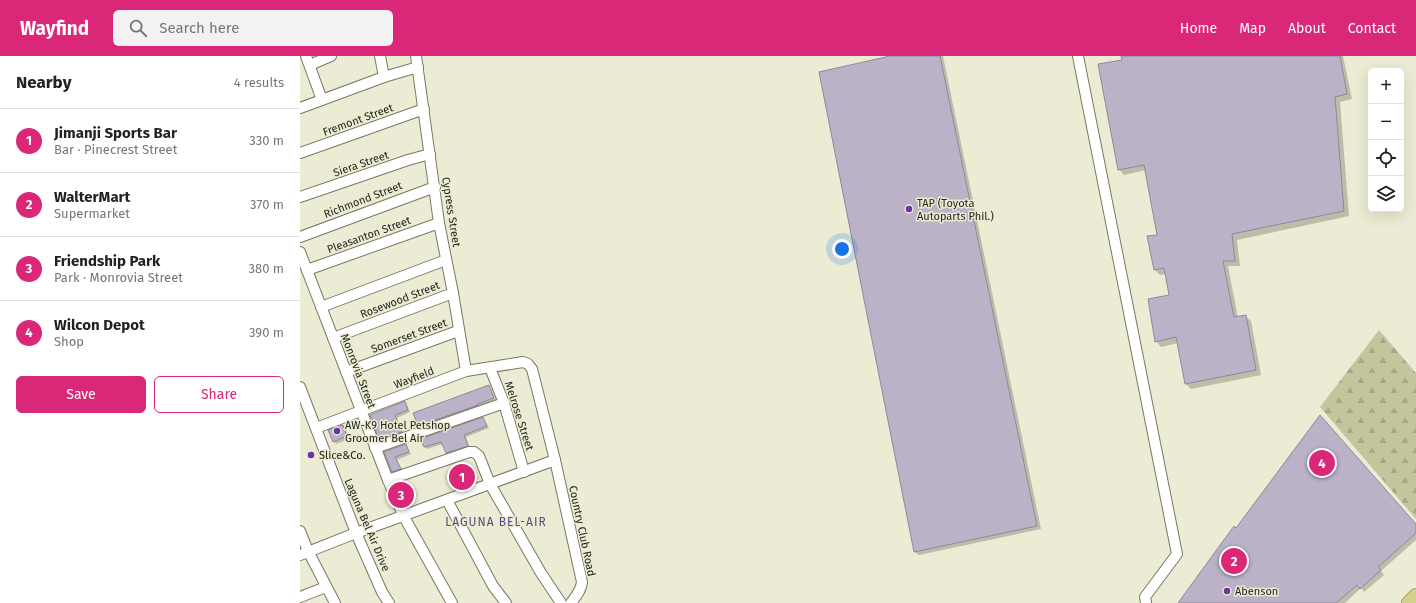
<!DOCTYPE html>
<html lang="en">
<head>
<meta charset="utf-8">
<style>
	:root { --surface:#fff; --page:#f2f2f2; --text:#222; --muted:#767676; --line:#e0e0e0; --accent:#db2777 }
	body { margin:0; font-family:"Fira Sans",sans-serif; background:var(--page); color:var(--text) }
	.controls { position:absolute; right:12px; top:12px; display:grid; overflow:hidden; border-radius:6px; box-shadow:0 4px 16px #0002 }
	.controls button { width:36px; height:36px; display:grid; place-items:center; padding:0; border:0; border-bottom:1px solid var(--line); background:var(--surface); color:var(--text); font:20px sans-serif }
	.you { position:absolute; left:542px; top:193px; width:14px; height:14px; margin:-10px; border:3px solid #fff; border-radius:50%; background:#1a73e8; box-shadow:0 0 0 6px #1a73e833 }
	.badge { display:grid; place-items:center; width:26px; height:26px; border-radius:50%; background:var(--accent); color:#fff; font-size:13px; font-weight:700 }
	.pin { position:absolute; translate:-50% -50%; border:2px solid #fff; box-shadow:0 1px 4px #0006 }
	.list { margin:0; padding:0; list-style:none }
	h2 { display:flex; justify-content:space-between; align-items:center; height:52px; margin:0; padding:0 16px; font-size:17px }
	h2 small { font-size:13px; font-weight:400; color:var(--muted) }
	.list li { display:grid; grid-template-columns:26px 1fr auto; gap:12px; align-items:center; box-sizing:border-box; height:64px; padding:0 16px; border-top:1px solid var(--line) }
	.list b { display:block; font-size:15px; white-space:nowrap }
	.list p { margin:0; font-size:13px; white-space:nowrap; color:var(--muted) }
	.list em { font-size:13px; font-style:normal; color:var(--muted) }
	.actions { display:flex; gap:8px; padding:12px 16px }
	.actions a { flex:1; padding:9px 0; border:1px solid var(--accent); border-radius:6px; text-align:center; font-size:14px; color:var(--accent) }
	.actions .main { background:var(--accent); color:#fff }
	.icon { flex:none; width:22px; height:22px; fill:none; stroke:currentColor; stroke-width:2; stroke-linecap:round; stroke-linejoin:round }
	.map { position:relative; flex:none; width:1116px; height:547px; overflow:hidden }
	header { display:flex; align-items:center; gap:24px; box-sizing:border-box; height:56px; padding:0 20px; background:var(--accent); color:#fff }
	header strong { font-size:19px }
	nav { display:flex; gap:22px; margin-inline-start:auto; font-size:14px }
	.search { width:280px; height:36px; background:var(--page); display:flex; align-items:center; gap:10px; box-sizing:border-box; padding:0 14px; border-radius:6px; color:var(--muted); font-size:15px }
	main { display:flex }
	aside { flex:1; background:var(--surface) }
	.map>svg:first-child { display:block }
	.forest { fill:url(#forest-firs) }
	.shadow { fill:#0003 }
	.building { fill:#bbb2c8; stroke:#8f879c }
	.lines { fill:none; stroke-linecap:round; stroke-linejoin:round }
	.minor-casing { stroke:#787963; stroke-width:12 }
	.major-casing { stroke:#828130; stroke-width:14 }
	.minor { stroke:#fff; stroke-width:10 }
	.major { stroke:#d3d18a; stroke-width:13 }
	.poi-dot { fill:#6e31a6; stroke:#ececd4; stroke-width:1.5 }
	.labels { text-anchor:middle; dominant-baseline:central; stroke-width:3; stroke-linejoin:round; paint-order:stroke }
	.street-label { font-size:11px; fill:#24241b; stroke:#ececd4 }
	.poi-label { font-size:11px; fill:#24241b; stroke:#ececd4; text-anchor:start }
	.neighbourhood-label { font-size:12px; letter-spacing:1px; fill:#604581; stroke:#ececd4 }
</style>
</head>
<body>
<header>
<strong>Wayfind</strong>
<div class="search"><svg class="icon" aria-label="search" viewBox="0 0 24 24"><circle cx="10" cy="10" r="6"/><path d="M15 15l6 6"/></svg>Search here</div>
<nav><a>Home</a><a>Map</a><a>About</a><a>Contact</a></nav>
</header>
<main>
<aside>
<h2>Nearby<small>4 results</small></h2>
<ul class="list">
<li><span class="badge">1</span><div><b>Jimanji Sports Bar</b><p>Bar · Pinecrest Street</p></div><em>330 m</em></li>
<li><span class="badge">2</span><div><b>WalterMart</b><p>Supermarket</p></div><em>370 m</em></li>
<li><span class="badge">3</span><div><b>Friendship Park</b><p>Park · Monrovia Street</p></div><em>380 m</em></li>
<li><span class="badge">4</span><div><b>Wilcon Depot</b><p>Shop</p></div><em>390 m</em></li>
</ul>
<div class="actions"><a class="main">Save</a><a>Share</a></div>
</aside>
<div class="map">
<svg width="1116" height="547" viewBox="0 0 1116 547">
	<defs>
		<pattern id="forest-firs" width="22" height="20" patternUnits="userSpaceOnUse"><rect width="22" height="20" fill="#c4c49d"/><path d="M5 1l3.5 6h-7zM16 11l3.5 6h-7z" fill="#a8a887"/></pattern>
	</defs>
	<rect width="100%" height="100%" fill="#ececd4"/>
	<!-- forest -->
	<polygon class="forest" points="1079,274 1116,317 1116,463 1020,351"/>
	<!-- shadow -->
	<g class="shadow">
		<polygon points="594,0 643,0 741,473 619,499 615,496"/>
		<polygon points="822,0 1043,0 1052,43 1040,46 1049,160 937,184 940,210 928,210 938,262 945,260 951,265 961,319 891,333 886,328 878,287 861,291 856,285 870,239 866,218 860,219 855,214 858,179 846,114 824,119 819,113"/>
		<polygon points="189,330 191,333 196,344 179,350 180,352 121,372 119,370"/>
		<polygon points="105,346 107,349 110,356 97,362 103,378 83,385 80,383 71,359"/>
		<polygon points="183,362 189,372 166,381 170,392 149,399 146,397 143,388 127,393 124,391"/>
		<polygon points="42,370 45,372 49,383 36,388 34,385"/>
		<polygon points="106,389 111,398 97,404 103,415 95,418 93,415 85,396"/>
		<polygon points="1116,469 1116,484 1081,515 1084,519 1064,536 1061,532 1045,547 879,547 936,473"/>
	</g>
	<!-- building -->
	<g class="building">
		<polygon points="590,0 640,0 737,470 614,496 519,16"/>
		<polygon points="821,0 1040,0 1047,38 1035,41 1044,155 932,178 935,205 923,205 934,261 946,259 956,314 885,328 876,281 855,286 848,243 869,239 864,212 854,214 847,180 857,179 844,109 818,114 798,8 822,4"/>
		<polygon points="189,329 194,342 178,348 178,349 118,370 113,357"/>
		<polygon points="105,345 108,354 95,359 102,376 79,384 70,359"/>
		<polygon points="1020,359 1116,468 1116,477 1078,511 1081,514 1060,533 1057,529 1036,547 878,547 934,470 936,472"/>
		<polygon points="183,361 187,370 164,379 168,390 146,397 141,386 124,391 120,383"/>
		<polygon points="43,369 47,380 33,386 28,374"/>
		<polygon points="106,388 109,396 95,401 101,413 92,416 84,396"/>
	</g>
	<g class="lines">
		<defs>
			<g id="minor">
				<polyline points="6,0 22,44"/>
				<polyline points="80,0 84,21"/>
				<polyline points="116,0 139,167 153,237 166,315"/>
				<polyline points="778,0 877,498 845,541 846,547"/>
				<polyline points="10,9 31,0"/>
				<polyline points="0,52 84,21 118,11"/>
				<polyline points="0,97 124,53"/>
				<polyline points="0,141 108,104 130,98"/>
				<polyline points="0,181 135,131"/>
				<polyline points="0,196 88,424 103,459 152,547"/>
				<polyline points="7,214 139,167"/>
				<polyline points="21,251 146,204"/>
				<polyline points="33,282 153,237"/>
				<polyline points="190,312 204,347 224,416"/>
				<polyline points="46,316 158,275"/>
				<polyline points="0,331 56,477 82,536 89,547"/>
				<path d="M16 372 166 315 223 306 228 308 232 313 255 404 282 526C281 535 276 540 271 547"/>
				<polyline points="75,392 204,347"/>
				<polyline points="88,424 169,396 174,396 179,400 190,428 241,517 261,547"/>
				<polyline points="147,444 193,530 206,547"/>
				<polyline points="0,475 8,495 35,547"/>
				<polyline points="0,499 56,477 255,404"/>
				<polyline points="0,541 26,531"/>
			</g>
			<polyline id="major" points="1108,547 1116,539"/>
		</defs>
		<!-- minor casing -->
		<use href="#minor" class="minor-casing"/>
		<!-- major casing -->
		<use href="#major" class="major-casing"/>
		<!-- minor -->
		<use href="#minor" class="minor"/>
		<!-- major -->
		<use href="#major" class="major"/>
	</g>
	<!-- markers -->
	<g class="poi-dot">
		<circle cx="609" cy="153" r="4"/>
		<circle cx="37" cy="375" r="4"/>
		<circle cx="11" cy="399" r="4"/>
		<circle cx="927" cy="535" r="4"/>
	</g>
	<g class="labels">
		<!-- street labels -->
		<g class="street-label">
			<text transform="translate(58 64) rotate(-20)">Fremont Street</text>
			<text transform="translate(61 108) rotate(-19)">Siera Street</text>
			<text transform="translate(63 144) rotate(-21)">Richmond Street</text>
			<text transform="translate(151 156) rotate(81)">Cypress Street</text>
			<text transform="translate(69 179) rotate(-20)">Pleasanton Street</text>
			<text transform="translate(100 244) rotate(-21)">Rosewood Street</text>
			<text transform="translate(109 280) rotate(-20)">Somerset Street</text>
			<text transform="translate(58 315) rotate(69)">Monrovia Street</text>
			<text transform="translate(114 322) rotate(-21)">Wayfield</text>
			<text transform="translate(219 360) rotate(72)">Melrose Street</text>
			<text transform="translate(67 469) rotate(67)">Laguna Bel Air Drive</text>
			<text transform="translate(282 475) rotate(78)">Country Club Road</text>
		</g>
		<!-- poi labels -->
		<g class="poi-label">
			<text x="617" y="147">TAP (Toyota<tspan x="617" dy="13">Autoparts Phil.)</tspan></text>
			<text x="45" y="369">AW-K9 Hotel Petshop<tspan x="45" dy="13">Groomer Bel Air</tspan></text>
			<text x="19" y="399">Slice&amp;Co.</text>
			<text x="935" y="535">Abenson</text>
		</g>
		<!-- neighbourhood labels -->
		<g class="neighbourhood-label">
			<text x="196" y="466">LAGUNA BEL-AIR</text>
		</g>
	</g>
</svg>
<div class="controls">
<button>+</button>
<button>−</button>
<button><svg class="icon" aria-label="locate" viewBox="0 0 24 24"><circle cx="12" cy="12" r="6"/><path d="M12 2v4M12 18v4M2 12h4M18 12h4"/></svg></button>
<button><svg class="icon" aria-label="layers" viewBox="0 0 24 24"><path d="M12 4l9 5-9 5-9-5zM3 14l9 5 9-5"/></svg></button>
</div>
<div class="you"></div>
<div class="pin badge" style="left:162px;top:421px">1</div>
<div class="pin badge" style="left:934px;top:505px">2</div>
<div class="pin badge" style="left:101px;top:439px">3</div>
<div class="pin badge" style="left:1022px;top:407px">4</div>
</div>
</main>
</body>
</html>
